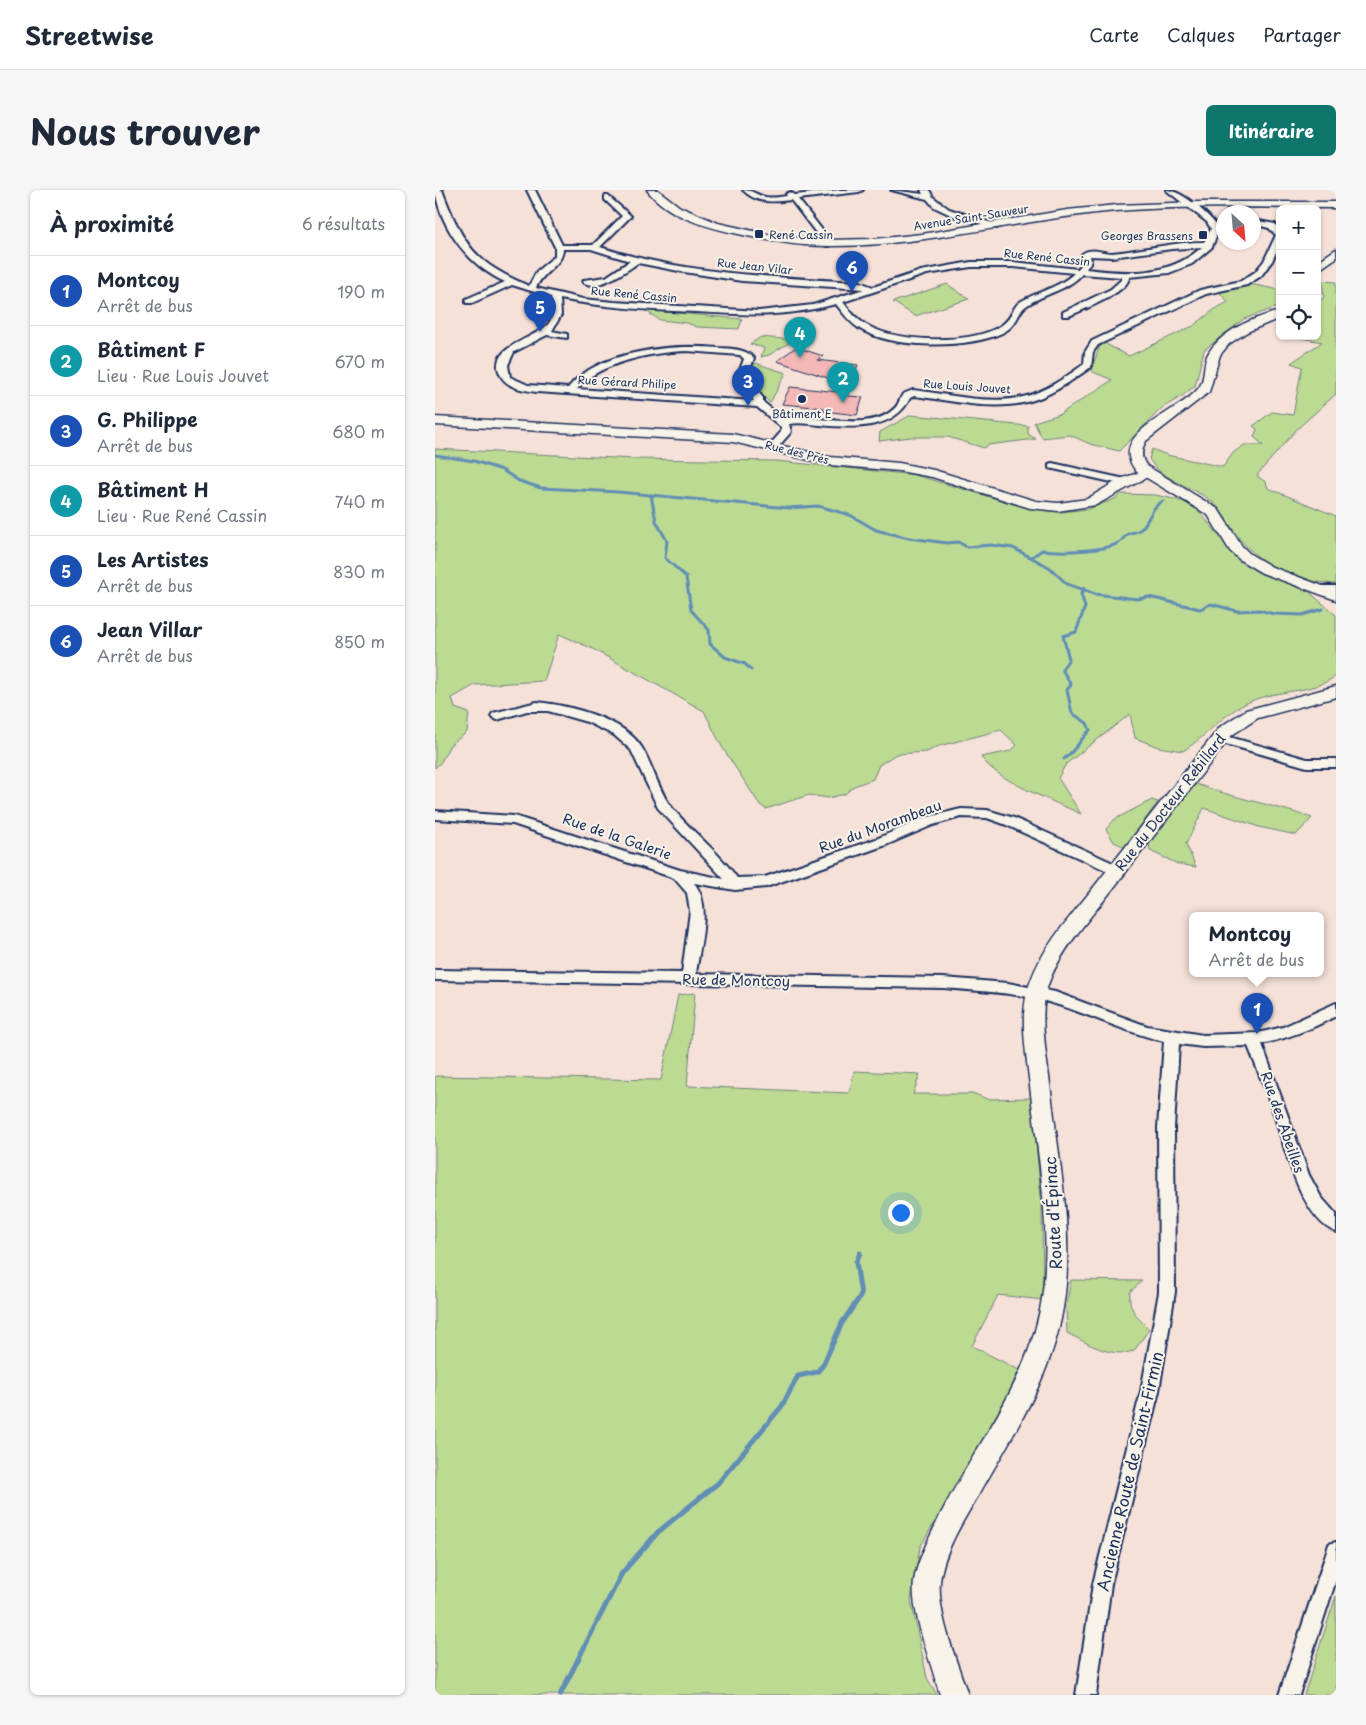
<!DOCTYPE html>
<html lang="fr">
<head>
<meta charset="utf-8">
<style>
	:root { --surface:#fff; --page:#f6f6f7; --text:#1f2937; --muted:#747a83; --line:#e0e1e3; --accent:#0f766e }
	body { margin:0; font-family:"Playpen Sans",sans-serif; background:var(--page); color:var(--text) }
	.controls { position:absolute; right:15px; top:15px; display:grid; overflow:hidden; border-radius:8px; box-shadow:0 1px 4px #0004 }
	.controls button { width:45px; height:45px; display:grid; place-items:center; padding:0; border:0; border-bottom:1px solid var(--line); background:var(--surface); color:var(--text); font:25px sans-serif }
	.compass { position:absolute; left:781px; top:15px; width:45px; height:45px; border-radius:50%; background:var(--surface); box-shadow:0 1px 4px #0004; rotate:154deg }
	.you { position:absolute; left:465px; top:1022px; width:18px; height:18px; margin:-12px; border:4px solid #fff; border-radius:50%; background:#1a73e8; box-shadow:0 0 0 8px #1a73e833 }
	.badge { display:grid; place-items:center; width:32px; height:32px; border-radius:50%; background:var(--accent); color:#fff; font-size:16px; font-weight:700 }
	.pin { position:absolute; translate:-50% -41px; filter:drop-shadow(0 1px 2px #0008) }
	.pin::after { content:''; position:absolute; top:26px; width:18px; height:15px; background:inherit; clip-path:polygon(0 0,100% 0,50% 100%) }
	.popup { position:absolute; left:754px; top:722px; width:135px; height:65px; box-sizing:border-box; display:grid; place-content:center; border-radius:8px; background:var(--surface); filter:drop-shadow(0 1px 4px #0005); font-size:16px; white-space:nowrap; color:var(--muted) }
	.popup b { font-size:19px; color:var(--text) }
	.popup::after { content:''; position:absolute; left:50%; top:100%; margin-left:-10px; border:10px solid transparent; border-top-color:var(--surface) }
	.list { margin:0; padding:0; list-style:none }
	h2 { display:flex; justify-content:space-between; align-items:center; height:65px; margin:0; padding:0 20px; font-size:21px }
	h2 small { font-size:16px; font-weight:400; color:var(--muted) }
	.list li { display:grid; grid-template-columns:32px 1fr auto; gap:15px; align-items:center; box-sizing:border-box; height:70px; padding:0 20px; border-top:1px solid var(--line) }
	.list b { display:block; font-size:19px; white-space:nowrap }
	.list p { margin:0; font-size:16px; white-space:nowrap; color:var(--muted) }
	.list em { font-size:16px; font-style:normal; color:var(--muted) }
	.icon { flex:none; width:28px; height:28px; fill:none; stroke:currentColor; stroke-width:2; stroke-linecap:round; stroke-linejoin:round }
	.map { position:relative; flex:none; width:901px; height:1505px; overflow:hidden; border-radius:8px }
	header { display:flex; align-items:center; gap:30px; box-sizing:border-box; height:70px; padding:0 25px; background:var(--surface); border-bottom:1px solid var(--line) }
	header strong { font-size:24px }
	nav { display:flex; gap:28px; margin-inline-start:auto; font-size:18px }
	.intro { display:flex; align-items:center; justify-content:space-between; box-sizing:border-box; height:120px; padding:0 30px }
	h1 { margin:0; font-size:35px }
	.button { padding:12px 22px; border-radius:8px; background:var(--accent); color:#fff; font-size:18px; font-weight:700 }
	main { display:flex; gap:30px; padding:0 30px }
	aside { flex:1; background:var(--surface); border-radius:8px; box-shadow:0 1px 4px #0004 }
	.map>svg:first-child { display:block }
	.green { fill:#bdda93; stroke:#6c8478 }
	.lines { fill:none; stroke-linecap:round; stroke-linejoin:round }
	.stream-far1 { stroke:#608eb5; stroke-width:3 }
	.stream { stroke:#608eb5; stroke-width:5 }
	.building { fill:#f4b8b6; stroke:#1b2f5e }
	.minor-casing { stroke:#1b2f5e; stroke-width:4 }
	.tertiary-casing { stroke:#1b2f5e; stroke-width:3 }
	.secondary-casing { stroke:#1b2f5e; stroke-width:3 }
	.minor { fill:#f7f3e8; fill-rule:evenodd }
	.tertiary { fill:#f7f3e8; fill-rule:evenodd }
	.secondary { fill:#f7f3e8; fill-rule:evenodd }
	.poi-dot { fill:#1b2f5e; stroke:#f7f3e8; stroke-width:2 }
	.labels { text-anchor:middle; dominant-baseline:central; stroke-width:4; stroke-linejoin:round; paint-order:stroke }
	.far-street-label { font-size:11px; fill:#1b2f5e; stroke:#f7f3e8 }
	.far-poi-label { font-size:11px; fill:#1b2f5e; stroke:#f7f3e8; text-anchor:start }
	.street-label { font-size:14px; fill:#1b2f5e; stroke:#f7f3e8 }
	.near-street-label { font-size:16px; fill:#1b2f5e; stroke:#f7f3e8 }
</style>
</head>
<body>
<header>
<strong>Streetwise</strong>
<nav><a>Carte</a><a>Calques</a><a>Partager</a></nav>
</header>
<div class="intro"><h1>Nous trouver</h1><a class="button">Itinéraire</a></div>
<main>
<aside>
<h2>À proximité<small>6 résultats</small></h2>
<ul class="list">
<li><span class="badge" style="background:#1a4fb4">1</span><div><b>Montcoy</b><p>Arrêt de bus</p></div><em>190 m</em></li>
<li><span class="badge" style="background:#0f9aa8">2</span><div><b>Bâtiment F</b><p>Lieu · Rue Louis Jouvet</p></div><em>670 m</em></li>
<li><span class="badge" style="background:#1a4fb4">3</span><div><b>G. Philippe</b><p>Arrêt de bus</p></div><em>680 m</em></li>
<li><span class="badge" style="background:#0f9aa8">4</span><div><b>Bâtiment H</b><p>Lieu · Rue René Cassin</p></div><em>740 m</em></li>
<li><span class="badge" style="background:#1a4fb4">5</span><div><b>Les Artistes</b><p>Arrêt de bus</p></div><em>830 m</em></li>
<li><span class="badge" style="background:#1a4fb4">6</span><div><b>Jean Villar</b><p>Arrêt de bus</p></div><em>850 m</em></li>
</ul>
</aside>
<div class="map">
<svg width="901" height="1505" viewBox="0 0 901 1505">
	<rect width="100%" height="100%" fill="#f6e1d9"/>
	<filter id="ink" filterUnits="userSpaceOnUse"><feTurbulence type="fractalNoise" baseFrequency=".02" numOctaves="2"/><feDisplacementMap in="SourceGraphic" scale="10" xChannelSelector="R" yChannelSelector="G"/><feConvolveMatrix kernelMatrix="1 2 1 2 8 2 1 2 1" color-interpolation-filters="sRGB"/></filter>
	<g filter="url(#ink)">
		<!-- green -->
		<g class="green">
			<path d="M887 91 901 92V204L861 240 823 284V287L831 292 833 298 901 326V394C864 392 827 377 804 348 794 335 788 321 776 311 756 295 727 291 714 269L717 259 732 265 788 277 798 263 809 255H828L819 247 822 239 818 236 837 222 858 225 867 177 856 173 887 152 856 146H882V114L889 107Z"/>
			<polygon points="512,94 534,109 480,126 458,112"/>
			<polygon points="815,94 845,100 845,116 809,129 769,160 760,196 747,206 727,218 684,261 655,254 635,245 607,248 599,232 625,224 677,190 656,181 664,158 669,153 694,166 758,136 780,119 793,112 784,102"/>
			<polygon points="209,120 307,129 304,139 262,137 252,133 225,130"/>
			<polygon points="326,147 359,150 334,165 326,167 329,158 315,154"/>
			<polygon points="320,173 351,183 335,213 316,195 310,186"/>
			<polygon points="476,225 593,236 593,244 601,249 553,255 549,258 513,247 476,247 444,251 445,242"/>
			<path d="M0 259 200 269 341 271 480 285 589 317 626 322 653 319 680 309 686 304 721 305 747 311 762 319 806 372 824 383 873 401 901 425V486C876 504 844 499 816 511 785 525 775 544 748 561L723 557 700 548 695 524 631 574 623 588 646 624C617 610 563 592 546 567L576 561 582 555 566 540 504 556 492 562 461 564 444 575 438 589 419 596 410 604 393 608 374 605 331 619 325 615 287 557 269 521 156 458 124 444 109 491 40 495 17 508 20 518 34 523 32 542 15 555 6 572 0 578Z"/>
			<path d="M761 594C799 608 839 615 877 628L861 645 824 637 769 618 751 654 761 677 743 674 715 661 714 653Z"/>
			<polygon points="717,610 723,612 690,657 679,652 671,639 680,629"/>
			<polygon points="260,803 252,896 414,903 419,881 485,884 478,904 540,904 552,909 597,908 607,1019 608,1110 563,1105 537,1156 584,1180 569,1214 485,1357 476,1410 492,1488 502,1505 0,1505 0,886 226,890 243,805"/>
			<path d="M636 1090 707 1091 695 1102C693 1119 702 1127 714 1139L699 1161C675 1168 654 1154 632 1143L631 1116Z"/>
			<polygon points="901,1406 901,1505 869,1505"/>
		</g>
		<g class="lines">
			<!-- stream-far1 -->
			<g class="stream-far1">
				<polyline points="0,265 39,271 67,280 84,291 106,298 183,302 354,318 383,316 415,325 441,340 474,348 512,353 523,352 532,357 556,355 578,358 614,377 632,394 660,404 702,409 714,407 765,419 776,414 802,421 824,420 839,424 867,425 888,419"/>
				<polyline points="216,305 221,331 232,351 230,368 251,387 256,420 274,440 275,454 290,467 310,474 316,480"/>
				<path d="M597 367 607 360C624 362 670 362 685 352 688 350 689 346 693 344 698 342 703 342 707 338 716 328 716 317 728 311"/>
				<path d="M629 569C640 561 645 550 655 540L652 533 637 523 632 500 636 495 627 479 634 469 628 446 641 442 650 417 646 404 649 398"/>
			</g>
			<!-- stream -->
			<polyline class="stream" points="125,1505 187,1383 223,1342 283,1293 347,1216 363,1186 382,1182 388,1175 407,1133 426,1105 421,1072 425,1063"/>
		</g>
		<!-- building -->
		<g class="building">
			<polygon points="361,157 388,166 382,170 423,175 419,184 422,184 417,196 342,171"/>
			<polygon points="355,197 414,203 413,206 428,207 422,225 388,221 389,218 347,214"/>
		</g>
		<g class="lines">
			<defs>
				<g id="minor">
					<path d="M0 0H7C28 55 39 73 94 96L102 81 120 66V57L92 0H100L127 55H158L187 26 170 10V6H173L196 26 165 57C249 84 337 87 425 92L438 97 486 81 536 72H578L643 79 648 71 647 64C656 57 666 63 677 63 708 60 738 52 769 52L776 39 772 32 731 0C747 0 776 26 784 39L777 57 757 74 734 83 694 87C694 102 647 120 634 126H628V122L676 99 686 90V87L647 84C632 101 609 103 591 116 582 122 584 135 567 143 532 159 458 159 425 139 415 133 408 123 401 114 347 128 315 125 261 122 216 120 170 118 125 109L126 125 117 141 132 144V148L112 145 79 162 73 175 75 187 93 195 133 198C163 160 238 154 283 158 296 159 309 158 319 168L312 188 328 208V212L349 229C380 223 435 244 460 218 464 214 465 208 468 204L478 200C513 204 554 215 588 207 610 202 631 187 649 174L650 162 657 151 765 100 806 91 820 82 829 71 841 45 834 38 818 34V30L840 34 845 39V54L837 71 826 86 812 95 771 104 663 155 658 162 656 177C636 191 616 206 592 212 556 221 514 210 479 206L475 208C459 241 417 238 385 235 375 234 364 232 354 234L356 242 342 258 339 259 334 256 346 242V237L322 217 102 202C89 200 71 198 65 184 52 156 102 149 114 133 119 126 118 116 116 107L77 95 37 113H31V109L70 92C34 76 6 39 0 0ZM767 57C734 87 693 84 651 79L656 71 655 66 677 67 737 59ZM128 59H156L195 71 171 87 149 90 148 92C162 102 191 81 203 73L249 82 307 91 429 99 378 115 324 121 179 112 148 109 101 98C107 82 128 75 128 59ZM536 77H578L639 83C624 98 603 101 585 112 576 118 578 131 560 139 529 154 463 152 433 136 422 130 415 121 408 112L492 84ZM252 161 305 165 309 169 302 188 319 211 142 199C163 172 220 162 252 161Z"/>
					<path d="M308 0C317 0 320 4 327 6 335 9 344 7 352 6L351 4 355 2 360 5 404 0H428L424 2 363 9 398 54 394 56H391L356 10C337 12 322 14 308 0Z"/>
					<polygon points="456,0 488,4 486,0 494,0 498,7 514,19 566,36 562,38 518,26 499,17 492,9"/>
					<polygon points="617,273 690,289 695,292 690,295 614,278 614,274"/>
					<polygon points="884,396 901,396 901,402 880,401 879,399"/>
					<path d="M102 512C133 515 190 529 207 558 219 578 223 601 238 619 258 643 284 662 302 688L330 687 441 649 489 628 526 619 552 620 579 628 687 677 689 680 687 683H677L569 634 552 628 526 627 498 635 451 655 331 697 300 700 259 693C278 715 264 757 261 784L508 788 573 793 620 802 712 836 768 845 823 843 848 837 901 813V826C877 839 853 848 827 854L874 985 886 1007 901 1024V1042C866 1029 849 955 839 924 831 901 822 878 813 856L768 857 744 854 739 938 740 1102 724 1201 676 1394 661 1505H641L658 1394 706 1201 724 1102 723 938 729 851C688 842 651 822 610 811 577 802 542 801 508 798L0 790V780L247 783 255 721 252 703 239 688 78 634 0 629V621L79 626 245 680 289 689 223 618 196 560 179 545 152 532 113 521H92L62 530 56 526 58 523Z"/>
					<polygon points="784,544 872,569 901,569 901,577 872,577 780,551 778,548"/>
					<polygon points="901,1352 901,1390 864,1505 844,1505 892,1361 894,1354"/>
				</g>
				<g id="tertiary">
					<path d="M212 0H223L245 17 283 33 341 46 391 50 439 49 487 44 632 20 682 15 764 12H901V18C828 18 754 15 681 21 585 29 490 57 392 56 360 56 330 50 299 43 268 36 232 26 212 0Z"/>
					<polygon points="0,227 298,244 395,267 464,273 499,280 601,311 623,313 652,309 685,289 712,280 718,284 661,315 623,321 595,318 497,287 464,281 395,275 298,252 0,235"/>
				</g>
				<g id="secondary">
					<polygon points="901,59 901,68 882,81 882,72"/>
					<path d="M845 121V128L812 142 794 154 785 165 774 202 711 251C706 260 705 268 712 276L783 319 806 355 815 364 837 377 901 401V410L827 383 805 370 795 361 773 325 702 282C668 242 749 222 765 196 770 188 768 175 772 166 784 141 820 127 845 121Z"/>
					<path d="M901 496V507L823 528 797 545C757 597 717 648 677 700 656 727 630 755 616 787 601 821 612 866 616 902 624 973 640 1047 628 1118 617 1186 579 1243 546 1301 530 1328 508 1361 505 1392 502 1424 523 1474 533 1505H505C497 1475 475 1420 479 1391 482 1372 492 1353 500 1336 535 1261 588 1203 605 1120 619 1047 603 969 595 896 591 862 583 822 596 790 609 754 639 723 662 693 703 641 744 589 785 537L811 520Z"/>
				</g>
			</defs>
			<!-- minor casing -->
			<use href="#minor" class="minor-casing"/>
			<!-- tertiary casing -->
			<use href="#tertiary" class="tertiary-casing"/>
			<!-- secondary casing -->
			<use href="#secondary" class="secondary-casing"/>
			<!-- minor -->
			<use href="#minor" class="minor"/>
			<!-- tertiary -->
			<use href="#tertiary" class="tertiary"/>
			<!-- secondary -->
			<use href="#secondary" class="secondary"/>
		</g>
	</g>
	<!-- markers -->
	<g class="poi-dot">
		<rect x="319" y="39" width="10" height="10" rx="2.5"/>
		<rect x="763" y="40" width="10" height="10" rx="2.5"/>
		<circle cx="367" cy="209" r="5"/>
	</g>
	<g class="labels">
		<!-- far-street labels -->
		<g class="far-street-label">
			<text transform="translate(536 27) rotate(-9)">Avenue Saint-Sauveur</text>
			<text transform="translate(612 67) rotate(6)">Rue René Cassin</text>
			<text transform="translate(320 76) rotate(6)">Rue Jean Vilar</text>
			<text transform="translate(199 104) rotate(5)">Rue René Cassin</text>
			<text transform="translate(192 192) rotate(3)">Rue Gérard Philipe</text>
			<text transform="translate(532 196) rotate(4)">Rue Louis Jouvet</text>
			<text transform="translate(362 262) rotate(14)">Rue des Prés</text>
		</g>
		<!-- far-poi labels -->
		<g class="far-poi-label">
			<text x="334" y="44">René Cassin</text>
			<text x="758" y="45" text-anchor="end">Georges Brassens</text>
			<text x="367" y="223" text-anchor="middle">Bâtiment E</text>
		</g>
		<!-- street labels -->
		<g class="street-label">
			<text transform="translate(735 612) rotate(-52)">Rue du Docteur Rebillard</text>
			<text transform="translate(445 636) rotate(-20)">Rue du Morambeau</text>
			<text transform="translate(182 646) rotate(19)">Rue de la Galerie</text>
			<text transform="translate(301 790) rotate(1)">Rue de Montcoy</text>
			<text transform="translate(848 932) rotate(71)">Rue des Abeilles</text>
		</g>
		<!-- near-street labels -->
		<g class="near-street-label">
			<text transform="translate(617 1023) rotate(-93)">Route d'Épinac</text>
			<text transform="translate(694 1281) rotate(-77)">Ancienne Route de Saint-Firmin</text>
		</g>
	</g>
</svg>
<div class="controls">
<button>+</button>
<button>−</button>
<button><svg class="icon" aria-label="locate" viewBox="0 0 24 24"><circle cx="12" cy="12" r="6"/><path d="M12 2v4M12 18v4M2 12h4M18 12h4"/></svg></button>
</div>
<svg class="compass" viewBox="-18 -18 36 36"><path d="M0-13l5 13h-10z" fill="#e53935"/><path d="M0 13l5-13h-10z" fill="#747a83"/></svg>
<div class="you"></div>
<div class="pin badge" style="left:822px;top:844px;background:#1a4fb4">1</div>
<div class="popup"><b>Montcoy</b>Arrêt de bus</div>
<div class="pin badge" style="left:408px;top:213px;background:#0f9aa8">2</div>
<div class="pin badge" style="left:313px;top:216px;background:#1a4fb4">3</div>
<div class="pin badge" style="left:365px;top:168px;background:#0f9aa8">4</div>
<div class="pin badge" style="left:105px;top:142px;background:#1a4fb4">5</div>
<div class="pin badge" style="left:417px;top:102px;background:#1a4fb4">6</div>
</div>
</main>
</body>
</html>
